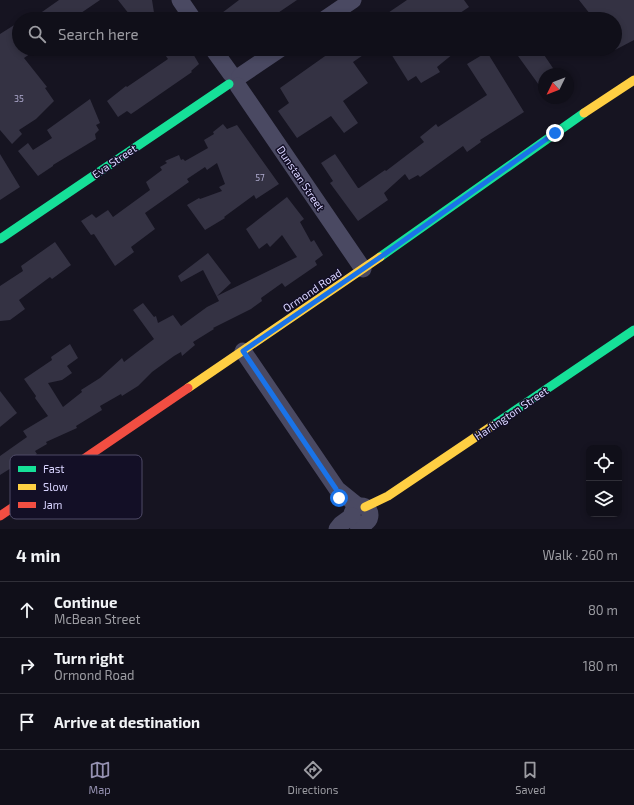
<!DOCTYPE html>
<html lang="en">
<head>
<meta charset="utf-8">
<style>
	:root { --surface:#100f19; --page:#1e1d26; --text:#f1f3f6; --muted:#9c9ca2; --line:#302f38; --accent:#9591b1 }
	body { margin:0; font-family:"Exo 2",sans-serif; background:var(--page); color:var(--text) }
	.controls { position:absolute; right:12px; bottom:12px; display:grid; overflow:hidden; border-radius:8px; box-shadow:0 2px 6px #0003 }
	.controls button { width:36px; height:36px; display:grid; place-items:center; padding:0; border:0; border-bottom:1px solid var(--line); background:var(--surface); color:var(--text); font:20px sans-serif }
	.compass { position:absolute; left:538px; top:68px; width:36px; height:36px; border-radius:50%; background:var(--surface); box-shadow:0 2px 6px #0003; rotate:227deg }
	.stop { position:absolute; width:12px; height:12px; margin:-9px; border:3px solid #1a73e8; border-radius:50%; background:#fff }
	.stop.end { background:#1a73e8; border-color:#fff; box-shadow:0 1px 4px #0008 }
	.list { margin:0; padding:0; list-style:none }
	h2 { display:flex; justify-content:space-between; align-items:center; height:52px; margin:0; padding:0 16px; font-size:17px }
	h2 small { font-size:13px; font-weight:400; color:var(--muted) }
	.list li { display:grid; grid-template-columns:26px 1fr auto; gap:12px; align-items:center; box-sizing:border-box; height:56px; padding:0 16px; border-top:1px solid var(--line) }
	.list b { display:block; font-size:15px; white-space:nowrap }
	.list p { margin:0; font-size:13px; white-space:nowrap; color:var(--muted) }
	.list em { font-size:13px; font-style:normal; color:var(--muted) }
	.icon { flex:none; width:22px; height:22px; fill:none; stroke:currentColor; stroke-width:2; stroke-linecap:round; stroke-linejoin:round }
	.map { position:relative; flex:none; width:634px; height:529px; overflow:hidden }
	.search { position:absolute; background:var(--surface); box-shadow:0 2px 6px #0003; left:12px; right:12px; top:12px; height:44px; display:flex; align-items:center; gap:10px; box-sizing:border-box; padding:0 14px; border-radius:22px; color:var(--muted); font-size:15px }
	.sheet { height:220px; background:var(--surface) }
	nav { display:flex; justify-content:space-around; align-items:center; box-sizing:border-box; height:56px; border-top:1px solid var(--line); background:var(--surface); font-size:11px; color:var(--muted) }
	nav a { display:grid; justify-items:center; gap:2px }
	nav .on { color:var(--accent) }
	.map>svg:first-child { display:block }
	.building { fill:#343243 }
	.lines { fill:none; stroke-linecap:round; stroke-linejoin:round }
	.street { stroke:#4a4962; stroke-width:17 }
	.fast { stroke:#16e098; stroke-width:9 }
	.slow { stroke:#ffcf43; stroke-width:9 }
	.jam { stroke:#f24e42; stroke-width:9 }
	.route { stroke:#1a73e8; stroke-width:5 }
	.labels { text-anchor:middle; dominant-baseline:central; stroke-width:3; stroke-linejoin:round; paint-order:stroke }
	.number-label { font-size:9px; fill:#b0acd0 }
	.street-label { font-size:11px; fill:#d9d4ff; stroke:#130f26 }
	.key { fill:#130f26; stroke:#4e4a67; stroke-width:1 }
	.key-label { font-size:11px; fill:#d9d4ff }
</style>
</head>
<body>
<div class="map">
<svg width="634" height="529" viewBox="0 0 634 529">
	<rect width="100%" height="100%" fill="#161421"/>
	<!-- building -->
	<g class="building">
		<polygon points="59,0 100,0 81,13 84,19 32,19"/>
		<polygon points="118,0 152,0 155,19 133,19"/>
		<polygon points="239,0 297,0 269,19 214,19"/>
		<polygon points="407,0 464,0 469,7 451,19 379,19"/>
		<polygon points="579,0 634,0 634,40 615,50 615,19 594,19"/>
		<polygon points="19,22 19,49 37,49 24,58 47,87 45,88 54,101 36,119 19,130 22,134 12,144 0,130 0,34"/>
		<polygon points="161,49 185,49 188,55 192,52 199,64 191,71 192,72 137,110 131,114 127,111 118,117 107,101 126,86 127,87 168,59"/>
		<polygon points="335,49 372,49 353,62 368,83 343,101 358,123 344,133 331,116 297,138 278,111 289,103 280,88"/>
		<polygon points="388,49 459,49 437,67 440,72 421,83 416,76 408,81"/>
		<polygon points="513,49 540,49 557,74 544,74 544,92"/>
		<polygon points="487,52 524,112 480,140 481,142 467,152 463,146 420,177 418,175 409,180 405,174 384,193 388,200 358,221 330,183 333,181 321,163 335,154 358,188 359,188 385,170 386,171 424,142 420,137 436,124 438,127 487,95 467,64"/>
		<polygon points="90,99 100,123 96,125 99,130 95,134 96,139 53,165 53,166 38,176 18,151 28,143 33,150 52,138 47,130"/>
		<polygon points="223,124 227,129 237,125 279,184 256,199 254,195 224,217 225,218 205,230 187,205 199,198 200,199 222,191 219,187 225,184 217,163 207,170 205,167 187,179 189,182 145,213 155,229 131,247 134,252 115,266 94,234 91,235 81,221 92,214 96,218 108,210 113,217 150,190 146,182 162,170 160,167 167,163 165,161 179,155 181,160 183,159 185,161 208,148 204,140 214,134 213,132"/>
		<polygon points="0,154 20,187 0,200"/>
		<polygon points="287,197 304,219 300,222 311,242 314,240 323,255 315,261 317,265 285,287 282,283 261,298 262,301 251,309 213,328 214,329 193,342 195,345 182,356 181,352 174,356 152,372 138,386 122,396 121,394 100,406 102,410 76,426 77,428 46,442 47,444 35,451 37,454 25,461 24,460 0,475 0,456 27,437 23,431 48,416 35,398 36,396 24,379 52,360 51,357 70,344 78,358 67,366 72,373 62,380 48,383 63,407 82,392 81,390 100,378 122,358 124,362 154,339 133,310 143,303 154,317 156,316 158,323 173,315 181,326 207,307 219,301 203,270 181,282 178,276 208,253 231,283 217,296 297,257 282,235 270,247 267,243 259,249 246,229"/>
		<polygon points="55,242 71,265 52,279 50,277 19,300 25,309 10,320 0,321 0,286 23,271 21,266"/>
		<polygon points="0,391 17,413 0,427"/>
	</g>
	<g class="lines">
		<!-- street -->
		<g class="street">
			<polyline points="180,0 193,19"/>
			<polyline points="325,19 353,0"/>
			<polyline points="213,49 231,74"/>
			<polyline points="240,76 280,49"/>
			<polyline points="238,86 363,269"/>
			<polyline points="243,351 337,489 358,506"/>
			<circle cx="361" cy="515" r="9"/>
			<polyline points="337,529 341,524 352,516"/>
		</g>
		<!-- fast -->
		<g class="fast">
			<polyline points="0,239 229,84"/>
			<polyline points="380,257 584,113"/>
			<polyline points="492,426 634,330"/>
		</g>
		<!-- slow -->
		<g class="slow">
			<polyline points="584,113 634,80"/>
			<polyline points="188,388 380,257"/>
			<polyline points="365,507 388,496 492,426"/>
		</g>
		<!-- jam -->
		<polyline class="jam" points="0,516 188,388"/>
	</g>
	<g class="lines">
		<!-- route -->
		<polyline class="route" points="339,498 336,489 243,351 382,256 555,133"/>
	</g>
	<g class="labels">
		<!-- number labels -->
		<g class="number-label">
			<text x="19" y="98">35</text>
			<text x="260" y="177">57</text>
		</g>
		<!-- street labels -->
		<g class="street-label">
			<text transform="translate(114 161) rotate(-34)">Eva Street</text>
			<text transform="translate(301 178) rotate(56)">Dunstan Street</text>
			<text transform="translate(312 290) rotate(-34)">Ormond Road</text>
			<text transform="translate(511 413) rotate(-34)">Harlington Street</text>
		</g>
	</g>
	<!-- legend -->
	<rect x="10" y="455" width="132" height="64" rx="6" class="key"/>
	<rect x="18" y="466" width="18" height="6" fill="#16e098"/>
	<rect x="18" y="484" width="18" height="6" fill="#ffcf43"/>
	<rect x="18" y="502" width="18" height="6" fill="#f24e42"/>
	<g class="key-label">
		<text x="43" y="473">Fast</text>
		<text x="43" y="491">Slow</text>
		<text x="43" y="509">Jam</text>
	</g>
</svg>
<div class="controls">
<button><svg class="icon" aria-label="locate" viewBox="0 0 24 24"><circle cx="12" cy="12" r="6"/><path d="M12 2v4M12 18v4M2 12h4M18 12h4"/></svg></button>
<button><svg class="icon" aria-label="layers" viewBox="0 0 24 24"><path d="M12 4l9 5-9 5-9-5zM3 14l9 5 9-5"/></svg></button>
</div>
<svg class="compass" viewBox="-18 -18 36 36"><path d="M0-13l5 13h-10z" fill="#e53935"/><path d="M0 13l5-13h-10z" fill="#9c9ca2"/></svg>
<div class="stop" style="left:339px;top:498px"></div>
<div class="stop end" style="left:555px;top:133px"></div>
<div class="search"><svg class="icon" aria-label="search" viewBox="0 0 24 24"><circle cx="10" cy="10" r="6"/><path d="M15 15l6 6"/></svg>Search here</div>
</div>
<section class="sheet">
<h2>4 min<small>Walk · 260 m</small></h2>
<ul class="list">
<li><svg class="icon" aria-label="ahead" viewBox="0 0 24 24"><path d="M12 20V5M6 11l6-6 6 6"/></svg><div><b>Continue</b><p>McBean Street</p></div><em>80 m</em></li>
<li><svg class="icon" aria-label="right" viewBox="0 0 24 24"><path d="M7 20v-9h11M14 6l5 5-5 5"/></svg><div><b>Turn right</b><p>Ormond Road</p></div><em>180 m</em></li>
<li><svg class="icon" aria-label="arrive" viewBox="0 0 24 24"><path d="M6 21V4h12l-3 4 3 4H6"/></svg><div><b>Arrive at destination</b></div></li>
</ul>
</section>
<nav>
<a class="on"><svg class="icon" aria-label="map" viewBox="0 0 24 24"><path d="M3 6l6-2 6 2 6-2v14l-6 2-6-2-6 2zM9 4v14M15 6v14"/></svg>Map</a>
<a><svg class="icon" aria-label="directions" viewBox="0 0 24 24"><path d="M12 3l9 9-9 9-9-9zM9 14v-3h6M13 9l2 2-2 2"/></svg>Directions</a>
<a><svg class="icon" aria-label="saved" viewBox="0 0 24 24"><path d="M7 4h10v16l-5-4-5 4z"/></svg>Saved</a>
</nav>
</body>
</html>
